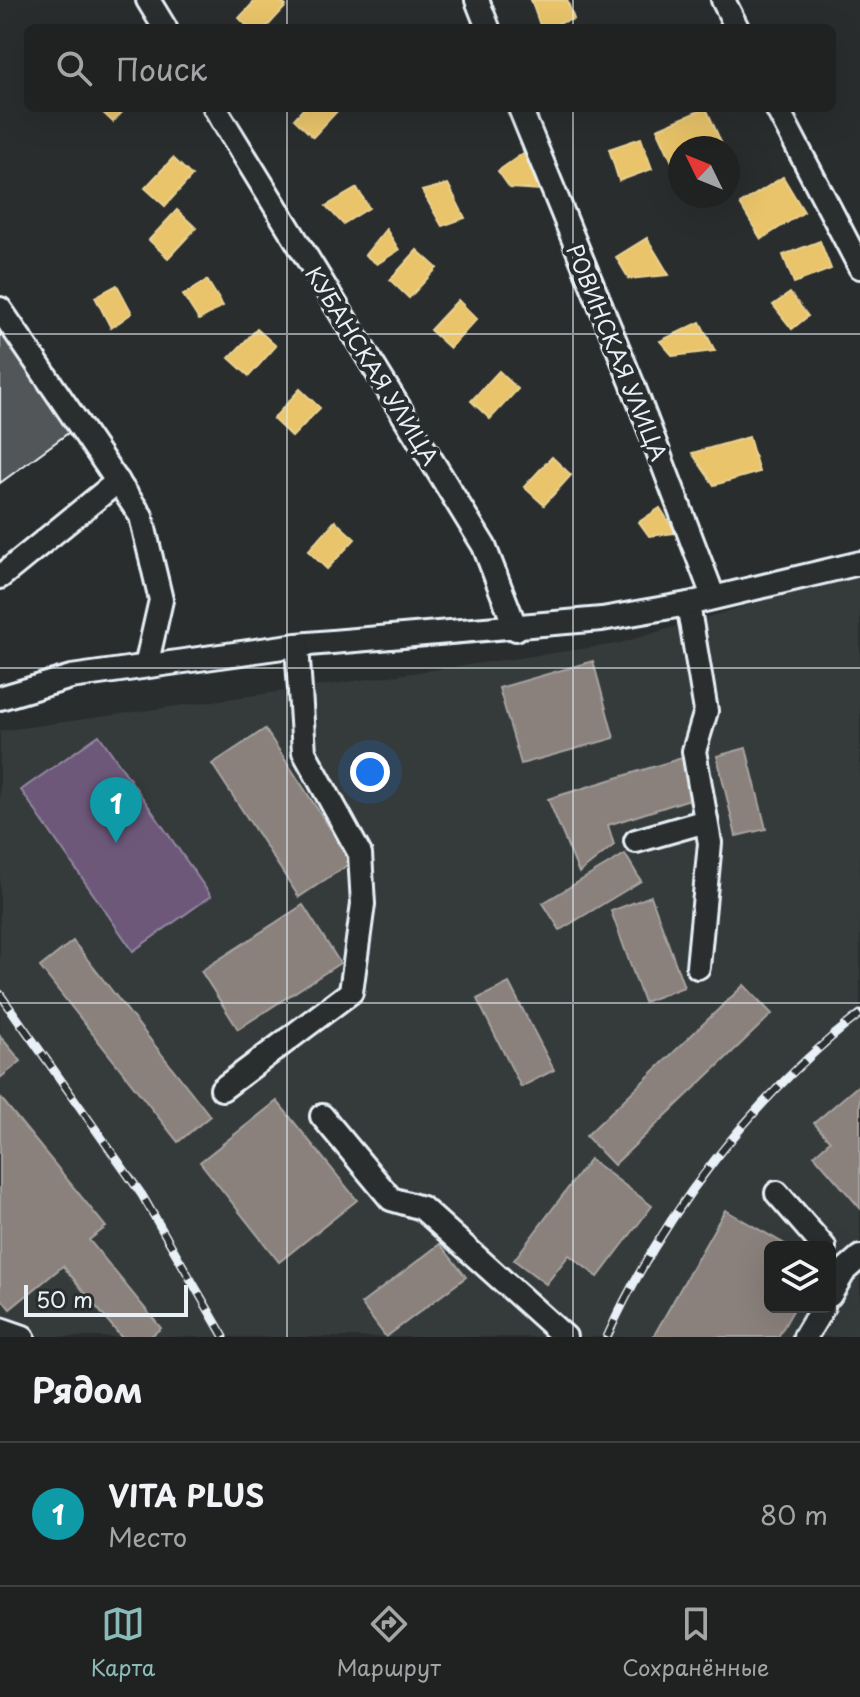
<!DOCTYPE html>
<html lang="ru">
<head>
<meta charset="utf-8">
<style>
	:root { --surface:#202222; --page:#2d2f2f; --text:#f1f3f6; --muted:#a2a4a5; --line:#3d3f40; --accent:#8bbbb9 }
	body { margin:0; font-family:"Playpen Sans",sans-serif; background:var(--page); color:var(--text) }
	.controls { position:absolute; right:24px; bottom:24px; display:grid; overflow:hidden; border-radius:12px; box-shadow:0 8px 32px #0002 }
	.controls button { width:72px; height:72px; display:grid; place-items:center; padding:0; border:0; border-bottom:2px solid var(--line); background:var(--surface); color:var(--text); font:40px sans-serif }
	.compass { position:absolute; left:668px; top:136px; width:72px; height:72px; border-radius:50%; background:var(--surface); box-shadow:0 8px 32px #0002; rotate:313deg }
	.scale { position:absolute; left:24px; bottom:20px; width:164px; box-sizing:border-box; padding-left:8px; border:4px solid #e8f1f8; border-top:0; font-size:22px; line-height:28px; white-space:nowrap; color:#e8f1f8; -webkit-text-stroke:6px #2a2d2e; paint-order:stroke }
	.you { position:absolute; left:370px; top:772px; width:28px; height:28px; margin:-20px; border:6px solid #fff; border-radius:50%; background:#1a73e8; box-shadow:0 0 0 12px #1a73e833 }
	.badge { display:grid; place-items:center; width:52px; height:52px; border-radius:50%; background:var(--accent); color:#fff; font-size:26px; font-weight:700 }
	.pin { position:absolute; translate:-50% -66px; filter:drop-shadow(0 2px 4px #0008) }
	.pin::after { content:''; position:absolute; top:42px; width:28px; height:24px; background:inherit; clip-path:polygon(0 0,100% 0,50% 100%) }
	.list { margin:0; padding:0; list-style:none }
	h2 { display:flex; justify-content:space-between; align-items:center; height:104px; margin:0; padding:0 32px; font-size:34px }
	h2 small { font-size:26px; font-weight:400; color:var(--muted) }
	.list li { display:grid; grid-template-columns:52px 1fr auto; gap:24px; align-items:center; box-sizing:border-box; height:144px; padding:0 32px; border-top:2px solid var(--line) }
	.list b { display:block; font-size:30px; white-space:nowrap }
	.list p { margin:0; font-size:26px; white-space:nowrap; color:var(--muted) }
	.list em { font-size:26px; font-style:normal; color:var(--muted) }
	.icon { flex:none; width:44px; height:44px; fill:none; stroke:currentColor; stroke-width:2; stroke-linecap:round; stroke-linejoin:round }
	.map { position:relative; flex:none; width:860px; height:1337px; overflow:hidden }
	.search { position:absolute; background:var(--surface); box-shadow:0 8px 32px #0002; left:24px; right:24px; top:24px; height:88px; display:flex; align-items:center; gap:20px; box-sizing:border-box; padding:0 28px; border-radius:12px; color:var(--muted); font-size:30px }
	.sheet { height:248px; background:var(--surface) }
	nav { display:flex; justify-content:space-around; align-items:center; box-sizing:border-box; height:112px; border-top:2px solid var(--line); background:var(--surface); font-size:22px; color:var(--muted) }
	nav a { display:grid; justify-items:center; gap:4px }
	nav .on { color:var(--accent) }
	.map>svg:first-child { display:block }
	.built { fill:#363a3b; fill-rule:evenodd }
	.homes { fill:#e9c46a; stroke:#e9d295; stroke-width:2 }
	.offices { fill:#6d597a; stroke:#9287a0; stroke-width:2 }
	.industry { fill:#8a817c; stroke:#a6a3a1; stroke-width:2 }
	.building { fill:#535759; stroke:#e8f1f8; stroke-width:2 }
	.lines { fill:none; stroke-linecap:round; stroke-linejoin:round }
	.minor-casing { stroke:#e8f1f8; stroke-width:28 }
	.minor { stroke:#2a2d2e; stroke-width:22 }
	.rail-casing { stroke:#e8f1f8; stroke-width:9 }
	.rail { stroke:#2a2d2e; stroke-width:6; stroke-dasharray:18; stroke-linecap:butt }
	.grid { fill:none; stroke:#e8f1f8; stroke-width:2; stroke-opacity:0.55 }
	.labels { text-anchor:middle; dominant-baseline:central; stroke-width:8; stroke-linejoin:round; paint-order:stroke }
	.street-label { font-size:22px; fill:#e8f1f8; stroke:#2a2d2e }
</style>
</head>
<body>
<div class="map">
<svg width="860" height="1337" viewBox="0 0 860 1337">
	<rect width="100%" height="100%" fill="#2a2d2e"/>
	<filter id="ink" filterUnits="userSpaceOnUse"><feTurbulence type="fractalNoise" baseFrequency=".0125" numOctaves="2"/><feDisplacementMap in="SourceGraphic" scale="16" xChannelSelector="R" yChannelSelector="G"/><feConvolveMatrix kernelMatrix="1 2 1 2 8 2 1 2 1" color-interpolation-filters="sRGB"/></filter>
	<g filter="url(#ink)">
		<!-- built -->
		<path class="built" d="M860 572V1337H0V731L617 644ZM770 1247H830V1307H770Z"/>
		<!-- homes -->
		<g class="homes">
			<polygon points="256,0 279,0 286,6 266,28 249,28 239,18"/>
			<polygon points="531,0 567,0 574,19 541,28"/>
			<polygon points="98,108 126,108 113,122"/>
			<polygon points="304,108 340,108 313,137 294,119"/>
			<polygon points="706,108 721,142 708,148 680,148 680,161 673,164 657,129"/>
			<polygon points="641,138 652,169 619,181 609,149"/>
			<polygon points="525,152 540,190 510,188 498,171"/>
			<polygon points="173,158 192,176 165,206 145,188"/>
			<polygon points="783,177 804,212 761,239 740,204"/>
			<polygon points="448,184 465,218 442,226 422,191"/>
			<polygon points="357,188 369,208 343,224 326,206"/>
			<polygon points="177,210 196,228 168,258 149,240"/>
			<polygon points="386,229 399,250 377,264 365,255"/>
			<polygon points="647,238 669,275 629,279 616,257"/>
			<polygon points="820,241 831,269 794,283 783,255"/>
			<polygon points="417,250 437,268 409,298 390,280"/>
			<polygon points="207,280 223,306 199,320 183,295"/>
			<polygon points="117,285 132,313 111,328 95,297"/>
			<polygon points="790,293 808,316 792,329 773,305"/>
			<polygon points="458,300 477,319 450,348 430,330"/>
			<polygon points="700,322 715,351 673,356 660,341"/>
			<polygon points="257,329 276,346 249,376 229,358"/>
			<polygon points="499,371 518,389 490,419 471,401"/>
			<polygon points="300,389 320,408 292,437 273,419"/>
			<polygon points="749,437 759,472 714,485 692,453"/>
			<polygon points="552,457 571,475 544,505 524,487"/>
			<polygon points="660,508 676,533 649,536 639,522"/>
			<polygon points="335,521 355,539 327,569 308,551"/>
		</g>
		<!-- offices -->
		<polygon class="offices" points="99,735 211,896 133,951 21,790"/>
		<!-- industry -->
		<g class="industry">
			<polygon points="593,661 614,738 521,764 499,688"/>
			<polygon points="265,729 352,862 299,897 212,764"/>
			<polygon points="746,748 766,829 736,836 717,756"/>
			<polygon points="685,757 693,798 608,825 614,845 579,873 548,799"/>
			<polygon points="625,854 641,881 560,930 543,903"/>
			<polygon points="651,896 684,987 644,1002 611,911"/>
			<polygon points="303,905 340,963 238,1029 201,971"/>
			<polygon points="73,941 210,1116 178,1142 40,967"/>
			<polygon points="509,983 554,1070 521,1087 477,999"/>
			<polygon points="744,985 772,1014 614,1165 586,1136"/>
			<polygon points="0,1036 21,1061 0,1078"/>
			<polygon points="860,1084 860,1208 814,1155 830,1141 814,1123"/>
			<polygon points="0,1097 106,1227 89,1240 161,1328 150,1337 121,1337 63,1266 10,1309 0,1297"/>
			<polygon points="277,1101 357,1200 279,1262 200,1162"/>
			<polygon points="590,1159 652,1206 598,1277 569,1255 546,1284 514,1260"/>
			<polygon points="725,1210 790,1247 770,1247 770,1307 795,1307 778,1337 653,1337"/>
			<polygon points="440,1244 466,1277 386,1337 361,1304"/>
		</g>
		<!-- building -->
		<polygon class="building" points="0,327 75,428 0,483"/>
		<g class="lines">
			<defs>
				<g id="minor">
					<polyline points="148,0 165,28"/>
					<polyline points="477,0 488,28"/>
					<polyline points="723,0 737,28"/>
					<polyline points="215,108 484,546 516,629"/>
					<polyline points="520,108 632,383 713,596"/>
					<polyline points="777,108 860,267"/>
					<polyline points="0,309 141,516 161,600 146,666"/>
					<polyline points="0,577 118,481"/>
					<polyline points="688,604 706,711 694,751 710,843 698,967"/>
					<polyline points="0,698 71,677 297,645 602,619 688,604 860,563"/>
					<polyline points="636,841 706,821"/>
					<polyline points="222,1089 351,992 363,904 360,854 304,752 297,645"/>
					<polyline points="322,1116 391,1199 422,1208 565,1337"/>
					<polyline points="777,1193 824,1247"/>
					<polyline points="830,1295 845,1270 860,1257"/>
					<polyline points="0,1329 23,1337"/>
					<polyline points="805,1337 823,1307"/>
				</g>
			</defs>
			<!-- minor casing -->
			<use href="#minor" class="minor-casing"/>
			<!-- minor -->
			<use href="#minor" class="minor"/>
			<defs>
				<g id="rail">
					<polyline points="0,994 142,1195 224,1337"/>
					<path d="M607 1337C662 1215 754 1096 860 1014"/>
				</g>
			</defs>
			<!-- rail casing -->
			<use href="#rail" class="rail-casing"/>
			<!-- rail -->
			<use href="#rail" class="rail"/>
		</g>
	</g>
	<!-- grid -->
	<path class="grid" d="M287 0V28M573 0V28M287 108V1337M573 108V1337M0 334H860M0 668H860M0 1003H860"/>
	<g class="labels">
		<!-- street labels -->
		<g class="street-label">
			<text transform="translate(618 352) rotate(68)">РОВИНСКАЯ УЛИЦА</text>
			<text transform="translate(373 365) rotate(58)">КУБАНСКАЯ УЛИЦА</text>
		</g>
	</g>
</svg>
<div class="controls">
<button><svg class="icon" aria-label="layers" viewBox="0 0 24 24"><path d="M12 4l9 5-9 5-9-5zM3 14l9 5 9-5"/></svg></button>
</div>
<svg class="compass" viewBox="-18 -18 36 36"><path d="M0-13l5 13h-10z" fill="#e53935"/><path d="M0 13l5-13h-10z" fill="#a2a4a5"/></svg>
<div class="scale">50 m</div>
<div class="you"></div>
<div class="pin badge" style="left:116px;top:843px;background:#0f9aa8">1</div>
<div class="search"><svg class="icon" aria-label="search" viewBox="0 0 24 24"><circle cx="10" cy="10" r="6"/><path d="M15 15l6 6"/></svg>Поиск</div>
</div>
<section class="sheet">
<h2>Рядом<small></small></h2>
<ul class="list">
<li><span class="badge" style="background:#0f9aa8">1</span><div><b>VITA PLUS</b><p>Место</p></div><em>80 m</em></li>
</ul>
</section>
<nav>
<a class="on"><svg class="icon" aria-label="map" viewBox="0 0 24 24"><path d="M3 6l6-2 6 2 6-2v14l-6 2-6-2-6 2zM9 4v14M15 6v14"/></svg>Карта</a>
<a><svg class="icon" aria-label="directions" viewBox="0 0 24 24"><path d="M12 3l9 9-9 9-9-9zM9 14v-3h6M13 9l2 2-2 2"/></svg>Маршрут</a>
<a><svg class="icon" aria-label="saved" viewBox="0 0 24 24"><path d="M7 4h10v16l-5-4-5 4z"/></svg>Сохранённые</a>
</nav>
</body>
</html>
